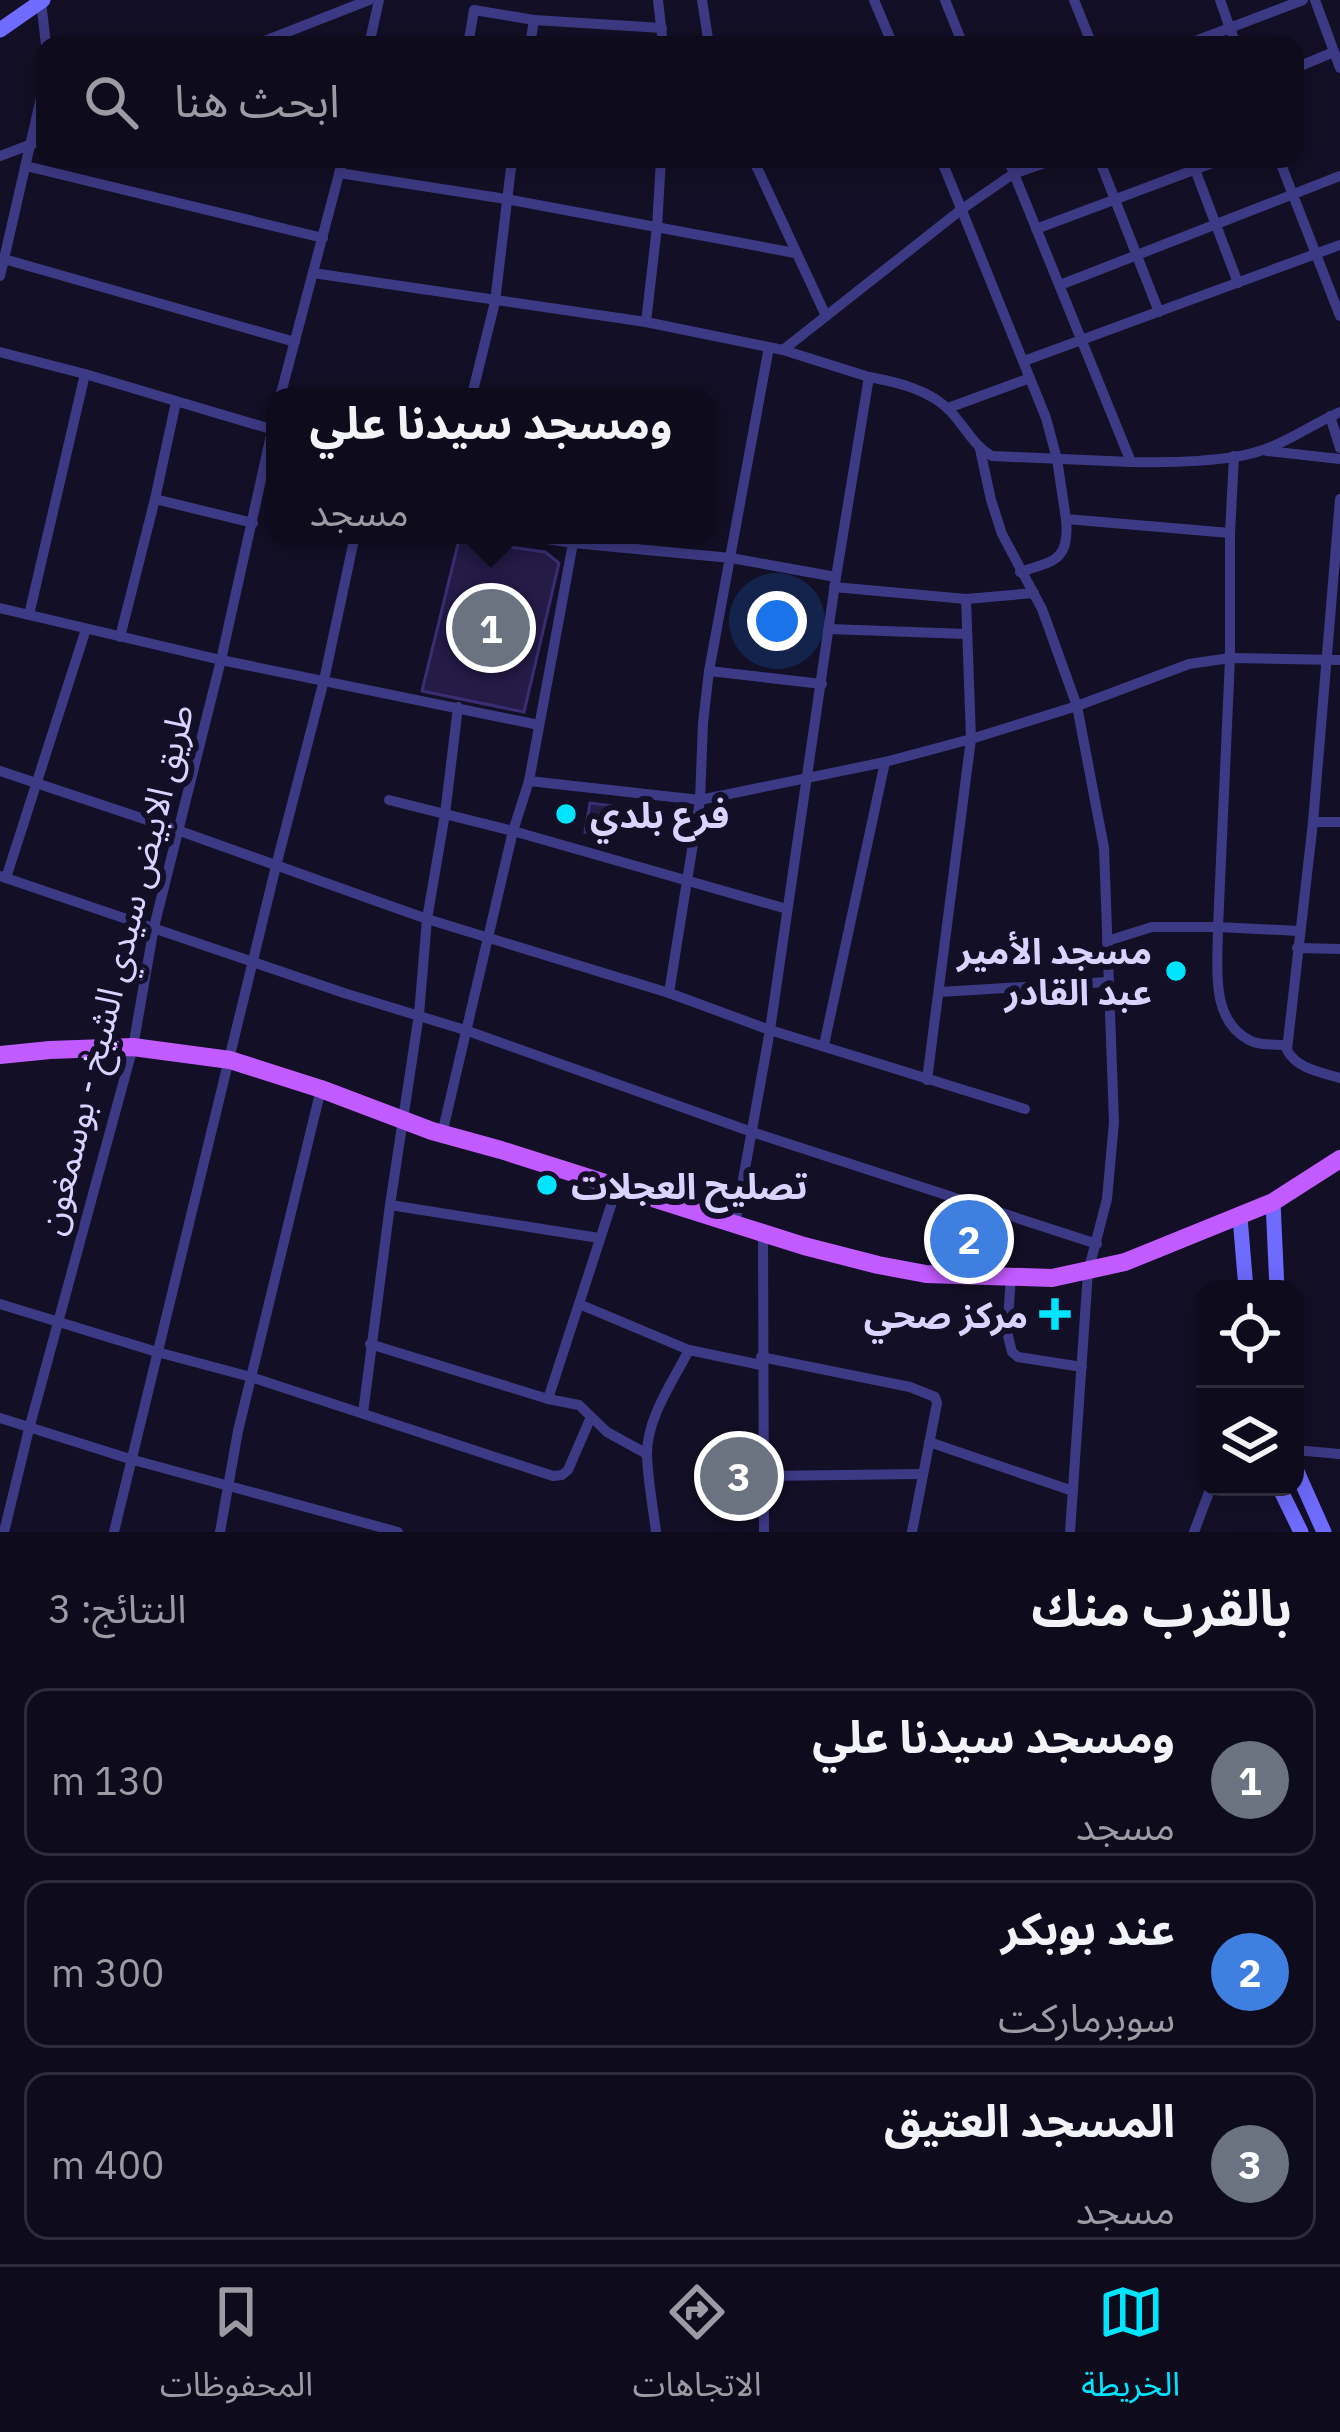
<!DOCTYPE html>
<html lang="ar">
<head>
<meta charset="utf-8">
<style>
	:root { --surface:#0e0b1c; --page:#171425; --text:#f1f3f6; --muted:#9b9ba3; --line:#2e2b3b; --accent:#00e5ff }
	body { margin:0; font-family:"IBM Plex Sans","Noto Sans Arabic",sans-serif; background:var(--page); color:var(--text); direction:rtl }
	.controls { position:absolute; right:36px; bottom:36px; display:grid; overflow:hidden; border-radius:24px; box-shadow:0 6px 30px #0003 }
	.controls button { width:108px; height:108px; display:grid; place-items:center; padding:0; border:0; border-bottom:3px solid var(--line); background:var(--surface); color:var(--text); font:60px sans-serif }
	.you { position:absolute; left:777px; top:621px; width:42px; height:42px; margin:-30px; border:9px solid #fff; border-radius:50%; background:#1a73e8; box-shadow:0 0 0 18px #1a73e833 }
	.badge { display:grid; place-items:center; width:78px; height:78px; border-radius:50%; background:var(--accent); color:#fff; font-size:39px; font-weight:700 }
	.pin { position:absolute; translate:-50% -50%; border:6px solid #fff; box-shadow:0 3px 12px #0006 }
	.popup { position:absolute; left:266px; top:388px; width:450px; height:156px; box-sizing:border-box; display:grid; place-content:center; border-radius:24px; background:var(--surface); filter:drop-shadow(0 3px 9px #0005); font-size:39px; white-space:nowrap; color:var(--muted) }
	.popup b { font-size:45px; color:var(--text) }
	.popup::after { content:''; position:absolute; left:50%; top:100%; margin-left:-24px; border:24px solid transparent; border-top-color:var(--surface) }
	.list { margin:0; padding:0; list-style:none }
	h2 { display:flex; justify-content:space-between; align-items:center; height:156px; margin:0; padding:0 48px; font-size:51px }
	h2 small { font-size:39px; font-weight:400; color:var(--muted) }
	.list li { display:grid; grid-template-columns:78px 1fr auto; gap:36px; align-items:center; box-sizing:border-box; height:168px; margin:0 24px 24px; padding:0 24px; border:3px solid var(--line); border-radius:24px }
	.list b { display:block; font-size:45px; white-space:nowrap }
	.list p { margin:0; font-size:39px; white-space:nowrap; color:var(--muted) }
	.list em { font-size:39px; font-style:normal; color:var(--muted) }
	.icon { flex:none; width:66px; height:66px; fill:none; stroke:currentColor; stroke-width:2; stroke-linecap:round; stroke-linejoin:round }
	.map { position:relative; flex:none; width:1340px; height:1532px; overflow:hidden; direction:ltr }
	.search { position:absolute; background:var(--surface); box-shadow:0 6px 30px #0003; left:36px; right:36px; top:36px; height:132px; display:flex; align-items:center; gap:30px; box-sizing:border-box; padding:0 42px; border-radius:24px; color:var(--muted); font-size:45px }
	.sheet { height:732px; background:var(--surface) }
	nav { display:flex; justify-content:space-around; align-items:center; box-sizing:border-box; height:168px; border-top:3px solid var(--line); background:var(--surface); font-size:33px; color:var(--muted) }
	nav a { display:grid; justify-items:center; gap:6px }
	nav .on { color:var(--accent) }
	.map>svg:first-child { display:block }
	.building { fill:#241b47; stroke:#3b2d73; stroke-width:3 }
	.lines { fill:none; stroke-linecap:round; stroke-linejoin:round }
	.street { stroke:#3d3a85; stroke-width:10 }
	.secondary { stroke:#6f6bff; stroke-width:15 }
	.primary { stroke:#c25bff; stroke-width:18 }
	.poi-dot { fill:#00e5ff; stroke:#130f26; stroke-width:4.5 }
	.labels { text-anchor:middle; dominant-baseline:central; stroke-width:12; stroke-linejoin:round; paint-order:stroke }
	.poi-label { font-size:36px; font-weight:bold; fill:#d9d4ff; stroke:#130f26; text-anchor:start }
	.street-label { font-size:36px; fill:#d9d4ff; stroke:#130f26 }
</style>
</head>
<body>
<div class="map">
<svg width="1340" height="1532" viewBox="0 0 1340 1532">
	<rect width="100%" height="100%" fill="#130f26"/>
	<!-- building -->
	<g class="building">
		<polygon points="459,540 545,552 559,563 524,712 422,691"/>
		<polygon points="590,803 614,806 609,836 585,832"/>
	</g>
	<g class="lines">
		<!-- street -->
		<g class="street">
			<polyline points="658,0 663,45"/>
			<polyline points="702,0 709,45"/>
			<polyline points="874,0 893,45"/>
			<polyline points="945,0 963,45"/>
			<polyline points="1074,0 1092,45"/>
			<polyline points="1220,0 1236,45"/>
			<polyline points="1315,0 1340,68"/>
			<polyline points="41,1 46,45"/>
			<polyline points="254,45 369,0"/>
			<polyline points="369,45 379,0"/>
			<polyline points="468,45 474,10 534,20 662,28"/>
			<polyline points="530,45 534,20"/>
			<polyline points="1185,45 1303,0"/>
			<polyline points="1295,68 1334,52"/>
			<polyline points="45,80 4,259 295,342"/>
			<polyline points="0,156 45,139"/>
			<polyline points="753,159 826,316"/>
			<polyline points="941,159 1046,418 1057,459 1066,519 1230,533"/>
			<path d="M1008 159 1131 462C1167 463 1229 462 1263 450 1290 441 1314 423 1340 412"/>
			<polyline points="1099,159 1159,312"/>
			<polyline points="1191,159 1238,283"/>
			<polyline points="1279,159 1340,316"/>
			<polyline points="26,166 323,238"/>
			<polyline points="339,173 506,199 795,253"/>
			<polyline points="1036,229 1223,159"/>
			<polyline points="0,258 4,259 0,276"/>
			<polyline points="313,273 646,322 783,350 962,209 1013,174 1056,159"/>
			<polyline points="1060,285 1340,176"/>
			<polyline points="646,322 657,227 661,159"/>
			<polyline points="783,350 869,377 836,577"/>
			<polyline points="0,352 85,374 274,430"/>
			<polyline points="1024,361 1340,245"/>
			<path d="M869 377C897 382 931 390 951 412 965 427 974 446 992 456L1131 462"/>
			<polyline points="472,395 495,302 512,159"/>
			<polyline points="280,397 343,159"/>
			<polyline points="948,408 1030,378"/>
			<polyline points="1330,416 1340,448"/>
			<polyline points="980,449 991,500 1002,534 1042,609 1077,706 1104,848 1114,1122 1107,1199 1088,1272 1070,1532"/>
			<polyline points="1267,451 1340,459"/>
			<polyline points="1234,456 1230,533 1230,658 1218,927 1299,931"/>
			<polyline points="155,499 253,523"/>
			<polyline points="1340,499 1313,822 1340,822"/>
			<polyline points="521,535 573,543 731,558 836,577 770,1030 735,1224"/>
			<path d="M1020 572C1055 561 1070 560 1066 519"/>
			<polyline points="834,587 966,599 1034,593"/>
			<polyline points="0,608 221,660 539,725"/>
			<polyline points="29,615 85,374"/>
			<polyline points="829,629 967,634"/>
			<polyline points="120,637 155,499 176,402"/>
			<polyline points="709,671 822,684"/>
			<polyline points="0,771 177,830 427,919 669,993 770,1030 1025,1109"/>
			<polyline points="529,781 700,800 885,762 971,739 1077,706 1189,664 1230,658 1340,660"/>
			<polyline points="389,800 513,831 787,909"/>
			<path d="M1313 822 1287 1050C1297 1069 1320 1072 1340 1078"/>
			<polyline points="0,876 344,993 465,1030 752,1132 1097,1244"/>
			<polyline points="6,878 86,629"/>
			<path d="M1107 941 1152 927H1218C1218 964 1209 1019 1249 1040 1259 1046 1274 1044 1286 1045"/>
			<polyline points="1297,948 1340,949"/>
			<polyline points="940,992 1108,982"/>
			<polyline points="669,993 700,800 703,723 709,671 769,347"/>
			<polyline points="824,1045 885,762"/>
			<polyline points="927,1080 971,739 966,599"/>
			<polyline points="442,1134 513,831 529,781 573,543"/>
			<polyline points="390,1205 599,1238"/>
			<polyline points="763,1233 764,1532"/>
			<polyline points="1011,1277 1007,1332 1012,1352 1018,1357 1082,1367"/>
			<polyline points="0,1304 157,1352 251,1377 553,1476 562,1475 568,1470 591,1417"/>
			<polyline points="579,1304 689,1350 761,1365"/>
			<polyline points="370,1344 548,1399 579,1405 607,1432 647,1454"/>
			<polyline points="761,1357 910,1387 935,1397 937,1403 912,1532"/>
			<polyline points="548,1399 617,1187"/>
			<polyline points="363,1413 390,1205 419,1014 427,919 445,814 458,707"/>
			<polyline points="0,1418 130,1459 398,1532"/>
			<polyline points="929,1442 1073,1491"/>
			<polyline points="1295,1450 1340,1454"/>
			<polyline points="763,1476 923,1474"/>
			<polyline points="4,1532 29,1429 133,1047 154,927 221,660 275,417"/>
			<polyline points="114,1532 276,866 324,680 355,535"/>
			<polyline points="220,1532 238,1431 321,1089"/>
			<path d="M656 1532C653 1507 648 1481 647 1456 646 1419 673 1381 689 1350"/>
			<polyline points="1194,1532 1211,1487"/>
		</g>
		<!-- secondary -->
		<g class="secondary">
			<polyline points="0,30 43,0"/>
			<polyline points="1273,1202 1277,1289"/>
			<polyline points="1240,1217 1246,1289"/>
			<polyline points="1295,1467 1324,1532"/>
			<polyline points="1279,1487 1301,1532"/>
		</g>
		<!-- primary -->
		<polyline class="primary" points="0,1055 50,1050 133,1047 230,1060 321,1089 432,1131 501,1150 804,1246 878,1265 926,1274 1052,1278 1125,1262 1273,1202 1340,1159"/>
	</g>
	<!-- markers -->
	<g class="poi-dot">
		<circle cx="566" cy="814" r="12"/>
		<circle cx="1176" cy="971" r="12"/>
		<circle cx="547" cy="1185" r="12"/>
		<path d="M1049 1296h12v12h12v12h-12v12h-12v-12h-12v-12h12z"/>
	</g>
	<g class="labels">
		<!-- poi labels -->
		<g class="poi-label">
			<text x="590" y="814">فرع بلدي</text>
			<text x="1152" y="950" text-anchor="end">مسجد الأمير<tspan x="1152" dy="41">عبد القادر</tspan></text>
			<text x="571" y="1185">تصليح العجلات</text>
			<text x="1028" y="1314" text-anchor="end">مركز صحي</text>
		</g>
		<!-- street labels -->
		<g class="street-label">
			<text transform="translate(115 969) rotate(-76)">طريق الابيض سيدي الشيخ - بوسمغون</text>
		</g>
	</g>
</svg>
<div class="controls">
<button><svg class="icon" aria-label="locate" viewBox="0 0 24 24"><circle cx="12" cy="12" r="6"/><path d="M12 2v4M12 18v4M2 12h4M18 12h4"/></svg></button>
<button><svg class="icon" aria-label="layers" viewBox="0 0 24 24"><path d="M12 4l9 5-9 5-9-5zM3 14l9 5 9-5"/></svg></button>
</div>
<div class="you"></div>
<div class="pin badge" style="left:491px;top:628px;background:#6b7280">1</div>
<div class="popup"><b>ومسجد سيدنا علي</b>مسجد</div>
<div class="pin badge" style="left:969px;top:1239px;background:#3f7fe0">2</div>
<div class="pin badge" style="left:739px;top:1476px;background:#6b7280">3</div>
<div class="search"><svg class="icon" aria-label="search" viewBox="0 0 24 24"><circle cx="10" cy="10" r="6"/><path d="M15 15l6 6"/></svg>ابحث هنا</div>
</div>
<section class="sheet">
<h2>بالقرب منك<small>النتائج: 3</small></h2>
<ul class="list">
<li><span class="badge" style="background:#6b7280">1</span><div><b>ومسجد سيدنا علي</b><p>مسجد</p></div><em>130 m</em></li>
<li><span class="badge" style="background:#3f7fe0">2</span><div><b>عند بوبكر</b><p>سوبرماركت</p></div><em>300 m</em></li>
<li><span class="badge" style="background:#6b7280">3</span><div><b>المسجد العتيق</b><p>مسجد</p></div><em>400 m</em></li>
</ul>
</section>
<nav>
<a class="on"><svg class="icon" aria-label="map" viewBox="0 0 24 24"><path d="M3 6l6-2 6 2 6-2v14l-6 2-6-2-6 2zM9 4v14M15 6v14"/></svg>الخريطة</a>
<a><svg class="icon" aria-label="directions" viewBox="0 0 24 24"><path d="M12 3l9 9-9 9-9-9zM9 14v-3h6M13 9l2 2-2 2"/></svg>الاتجاهات</a>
<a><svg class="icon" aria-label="saved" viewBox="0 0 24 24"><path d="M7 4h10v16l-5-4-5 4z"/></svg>المحفوظات</a>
</nav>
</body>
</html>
